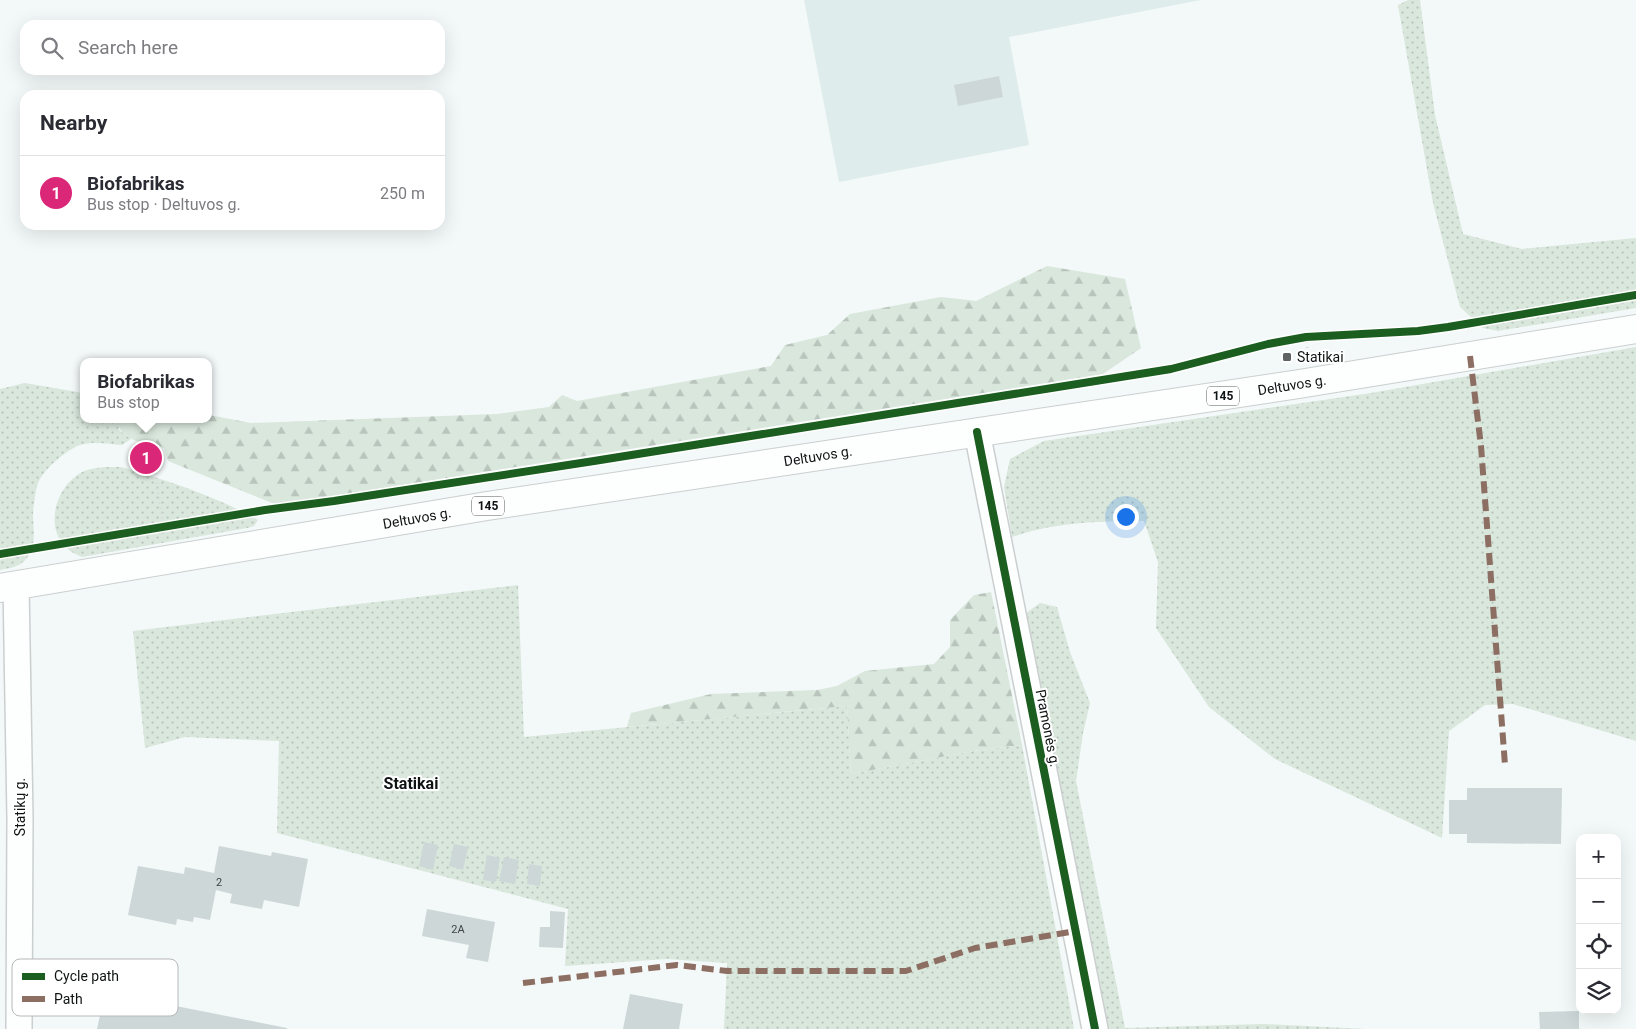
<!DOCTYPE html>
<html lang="en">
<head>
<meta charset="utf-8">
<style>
	:root { --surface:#fff; --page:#f2f2f3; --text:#2b2b33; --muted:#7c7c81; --line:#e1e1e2; --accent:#db2777 }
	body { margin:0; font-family:Roboto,sans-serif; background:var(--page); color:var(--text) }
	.controls { position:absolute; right:15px; bottom:15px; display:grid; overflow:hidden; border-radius:10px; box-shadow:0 5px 20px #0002 }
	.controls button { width:45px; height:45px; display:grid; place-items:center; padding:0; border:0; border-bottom:1px solid var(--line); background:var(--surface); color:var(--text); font:25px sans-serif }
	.you { position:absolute; left:1125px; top:516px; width:18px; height:18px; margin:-12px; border:4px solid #fff; border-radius:50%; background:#1a73e8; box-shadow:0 0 0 8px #1a73e833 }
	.badge { display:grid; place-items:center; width:32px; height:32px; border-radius:50%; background:var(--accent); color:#fff; font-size:16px; font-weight:700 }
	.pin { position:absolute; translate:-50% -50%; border:2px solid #fff; box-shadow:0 1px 5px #0006 }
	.popup { position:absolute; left:80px; top:358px; width:132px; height:65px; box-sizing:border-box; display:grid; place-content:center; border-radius:10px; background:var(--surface); filter:drop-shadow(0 1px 4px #0005); font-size:16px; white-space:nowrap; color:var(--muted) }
	.popup b { font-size:19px; color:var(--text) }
	.popup::after { content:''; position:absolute; left:50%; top:100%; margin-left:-10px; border:10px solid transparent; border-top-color:var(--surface) }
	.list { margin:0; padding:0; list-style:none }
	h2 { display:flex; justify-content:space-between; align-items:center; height:65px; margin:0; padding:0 20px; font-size:21px }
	h2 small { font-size:16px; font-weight:400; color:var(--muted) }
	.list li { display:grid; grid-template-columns:32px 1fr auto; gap:15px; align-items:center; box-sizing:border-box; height:75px; padding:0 20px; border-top:1px solid var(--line) }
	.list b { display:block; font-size:19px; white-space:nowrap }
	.list p { margin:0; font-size:16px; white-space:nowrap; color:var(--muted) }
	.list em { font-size:16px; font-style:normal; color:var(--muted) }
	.icon { flex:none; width:28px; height:28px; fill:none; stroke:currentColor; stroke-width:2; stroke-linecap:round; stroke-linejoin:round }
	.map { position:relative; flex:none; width:1636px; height:1029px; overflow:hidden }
	.search { position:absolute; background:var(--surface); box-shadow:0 5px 20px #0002; left:20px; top:20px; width:425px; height:55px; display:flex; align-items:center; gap:12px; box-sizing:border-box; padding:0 18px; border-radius:15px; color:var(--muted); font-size:19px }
	.panel { position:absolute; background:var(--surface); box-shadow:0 5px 20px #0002; left:20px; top:90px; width:425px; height:140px; border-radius:15px }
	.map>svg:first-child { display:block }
	.built { fill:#deeceb }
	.green { fill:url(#green-dots) }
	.forest { fill:url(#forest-firs) }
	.building { fill:#cdd7d8 }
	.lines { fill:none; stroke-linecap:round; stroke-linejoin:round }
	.street-casing { stroke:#cbcfcf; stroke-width:28 }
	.primary-casing { stroke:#cbcfcf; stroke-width:30 }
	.path { stroke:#d7d9d9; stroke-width:3; stroke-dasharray:1 4; stroke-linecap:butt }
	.street { stroke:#fdfefe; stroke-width:25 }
	.primary { stroke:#fdfefe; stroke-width:28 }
	.quiet { stroke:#8d6e63; stroke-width:6; stroke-dasharray:12 6; stroke-linecap:butt }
	.cycleway-casing { stroke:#fff; stroke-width:11 }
	.cycleway { stroke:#1b5e20; stroke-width:8 }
	.poi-dot { fill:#5f6363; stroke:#fff; stroke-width:2 }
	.labels { text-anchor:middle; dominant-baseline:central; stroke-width:4; stroke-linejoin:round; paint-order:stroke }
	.number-label { font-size:11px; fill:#3e4444 }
	.shield { fill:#fff; stroke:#575a5a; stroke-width:1 }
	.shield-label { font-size:12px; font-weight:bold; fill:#0f1313 }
	.poi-label { font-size:14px; fill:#0f1313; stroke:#fff; text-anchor:start }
	.street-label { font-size:14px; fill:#0f1313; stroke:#fff }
	.quarter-label { font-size:16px; font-weight:bold; fill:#0f1313; stroke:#fff }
	.key { fill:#fff; stroke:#b7b8b8; stroke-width:1 }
	.key-label { font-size:14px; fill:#0f1313 }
</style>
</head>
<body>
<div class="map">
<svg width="1636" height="1029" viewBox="0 0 1636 1029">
	<defs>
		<pattern id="green-dots" width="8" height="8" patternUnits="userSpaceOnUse" patternTransform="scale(1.25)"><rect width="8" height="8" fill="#d9e7dc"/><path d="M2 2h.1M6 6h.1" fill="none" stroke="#b9c5bc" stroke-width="1.8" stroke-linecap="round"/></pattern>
		<pattern id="forest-firs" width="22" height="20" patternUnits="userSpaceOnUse" patternTransform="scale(1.25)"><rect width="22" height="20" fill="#d9e7dc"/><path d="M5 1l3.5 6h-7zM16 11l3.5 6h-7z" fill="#b9c5bc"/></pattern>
	</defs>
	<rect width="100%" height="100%" fill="#f3f8f8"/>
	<!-- built -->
	<polygon class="built" points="804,0 1201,0 1009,37 1029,145 839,182"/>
	<!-- green -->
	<g class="green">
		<polygon points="1408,0 1420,0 1435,115 1463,234 1522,249 1636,238 1636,308 1498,331 1483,328 1460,307 1433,203 1398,5"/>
		<path d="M1636 347V741L1513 704 1485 705 1449 731 1442 838 1275 759 1209 707 1156 628 1158 562 1144 521C1099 521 1055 522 1012 537L1004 487 1010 459 1044 441 1371 393Z"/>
		<path d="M25 383 83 393 84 419H117L119 430 131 439 122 445C109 444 93 441 80 445 66 450 44 469 38 483 35 491 34 504 33 513 33 529 37 544 27 558 20 567 10 568 0 570V389Z"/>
		<path d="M121 467C169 481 215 496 258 520L254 526 247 528 82 557C78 555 72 553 68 549 45 530 54 492 76 476 88 466 107 467 121 467Z"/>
		<polygon points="518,585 524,737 847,706 851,774 973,751 1022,745 1074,1029 724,1029 727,963 667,959 565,966 568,909 277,833 279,741 185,737 145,748 133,631"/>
		<polygon points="1040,603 1057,607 1070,652 1090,703 1083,733 1076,781 1125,1028 1264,1024 1366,1029 1106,1029 1054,768 1026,613"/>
	</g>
	<!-- forest -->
	<g class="forest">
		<path d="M1047 266 1125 279 1141 348 1103 374 277 505 168 461 164 448C145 443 122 442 116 420L208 419 209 415 251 423 497 414 549 407 562 395 577 401 771 366 785 345 827 335 850 314 941 297 976 301Z"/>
		<polygon points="991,592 1022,745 973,751 851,774 847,706 627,727 631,713 711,694 817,690 837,686 865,671 934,664 950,647 950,620 974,595"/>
	</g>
	<!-- building -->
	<g class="building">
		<polygon points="999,76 1003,97 958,106 954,85"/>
		<polygon points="144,445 161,450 158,458 141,453"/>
		<polygon points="1467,788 1562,788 1561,844 1467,843 1467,834 1449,834 1449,800 1467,800"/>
		<polygon points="424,842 438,845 433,870 419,866"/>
		<polygon points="454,844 468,847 463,870 449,866"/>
		<polygon points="219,846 271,856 272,852 308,859 299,907 264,900 262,909 230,903 232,894 216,890 210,920 194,917 193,922 177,919 176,925 128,915 138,866 184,874 185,867 214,873"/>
		<polygon points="487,855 500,858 496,882 483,880"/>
		<polygon points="504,857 519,860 515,884 499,881"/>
		<polygon points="529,864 542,866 540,886 527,884"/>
		<polygon points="427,909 495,922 488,962 466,958 469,945 422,936"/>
		<polygon points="550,911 565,912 563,948 539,947 540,927 550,927"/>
		<polygon points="105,992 287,1028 287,1029 97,1029"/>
		<polygon points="630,994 683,1004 679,1029 623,1029"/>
		<polygon points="1579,1011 1579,1029 1540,1029 1539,1012"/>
	</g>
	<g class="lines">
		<defs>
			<g id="street">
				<polyline points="977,432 1095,1029"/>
				<polyline points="16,585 20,819 19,1029"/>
			</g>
			<polyline id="primary" points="0,588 487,506 1299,384 1636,329"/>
		</defs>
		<!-- street casing -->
		<use href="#street" class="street-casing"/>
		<!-- primary casing -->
		<use href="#primary" class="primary-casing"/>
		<!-- path -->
		<g class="path">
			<polyline points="1306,337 1308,353"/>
			<polyline points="154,468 165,534"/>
		</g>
		<!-- street -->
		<use href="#street" class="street"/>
		<!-- primary -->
		<use href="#primary" class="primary"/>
		<!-- quiet -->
		<g class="quiet">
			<polyline points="1470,356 1481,446 1505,765"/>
			<polyline points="523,983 677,965 727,971 906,971 975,948 1076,931"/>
		</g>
		<defs>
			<g id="cycleway">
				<polyline points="977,432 1095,1029"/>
				<polyline points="0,554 265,510 334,501 594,461 1171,369 1268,344 1306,337 1418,331 1448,327 1636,295"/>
			</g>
		</defs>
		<!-- cycleway casing -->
		<use href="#cycleway" class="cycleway-casing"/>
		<!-- cycleway -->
		<use href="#cycleway" class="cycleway"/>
	</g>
	<!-- markers -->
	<rect class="poi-dot" x="1282" y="352" width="10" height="10" rx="2.5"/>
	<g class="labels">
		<!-- number labels -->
		<g class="number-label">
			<text x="219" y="882">2</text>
			<text x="458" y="929">2A</text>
		</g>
		<!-- shield labels -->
		<g class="shield">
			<rect x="1207" y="386.5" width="32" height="19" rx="4"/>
			<rect x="472" y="496.5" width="32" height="19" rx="4"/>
		</g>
		<g class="shield-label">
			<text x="1223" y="396">145</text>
			<text x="488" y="506">145</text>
		</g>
		<!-- poi labels -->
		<g class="poi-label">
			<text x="1297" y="357">Statikai</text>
		</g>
		<!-- street labels -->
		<g class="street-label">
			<text transform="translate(1292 385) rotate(-9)">Deltuvos g.</text>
			<text transform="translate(818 456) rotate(-9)">Deltuvos g.</text>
			<text transform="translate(417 518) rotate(-10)">Deltuvos g.</text>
			<text transform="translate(1048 728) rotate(79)">Pramonės g.</text>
			<text transform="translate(20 807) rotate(-90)">Statikų g.</text>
		</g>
		<!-- quarter labels -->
		<g class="quarter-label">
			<text x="411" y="783">Statikai</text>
		</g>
	</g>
	<!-- legend -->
	<rect x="12" y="959" width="166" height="57" rx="8" class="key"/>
	<rect x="22" y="973" width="23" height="7" fill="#1b5e20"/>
	<rect x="22" y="996" width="23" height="6" fill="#8d6e63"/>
	<g class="key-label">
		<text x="54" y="981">Cycle path</text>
		<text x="54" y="1004">Path</text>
	</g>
</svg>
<div class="controls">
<button>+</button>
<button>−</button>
<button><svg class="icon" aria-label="locate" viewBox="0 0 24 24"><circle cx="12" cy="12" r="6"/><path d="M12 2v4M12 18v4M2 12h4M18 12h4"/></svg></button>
<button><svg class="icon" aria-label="layers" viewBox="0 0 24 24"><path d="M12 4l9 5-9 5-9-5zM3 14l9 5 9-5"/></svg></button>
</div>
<div class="you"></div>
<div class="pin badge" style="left:146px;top:458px">1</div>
<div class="popup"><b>Biofabrikas</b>Bus stop</div>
<div class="search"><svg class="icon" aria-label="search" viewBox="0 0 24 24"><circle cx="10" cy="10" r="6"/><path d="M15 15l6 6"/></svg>Search here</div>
<section class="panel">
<h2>Nearby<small></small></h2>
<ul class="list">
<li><span class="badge">1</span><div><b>Biofabrikas</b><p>Bus stop · Deltuvos g.</p></div><em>250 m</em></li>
</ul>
</section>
</div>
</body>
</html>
